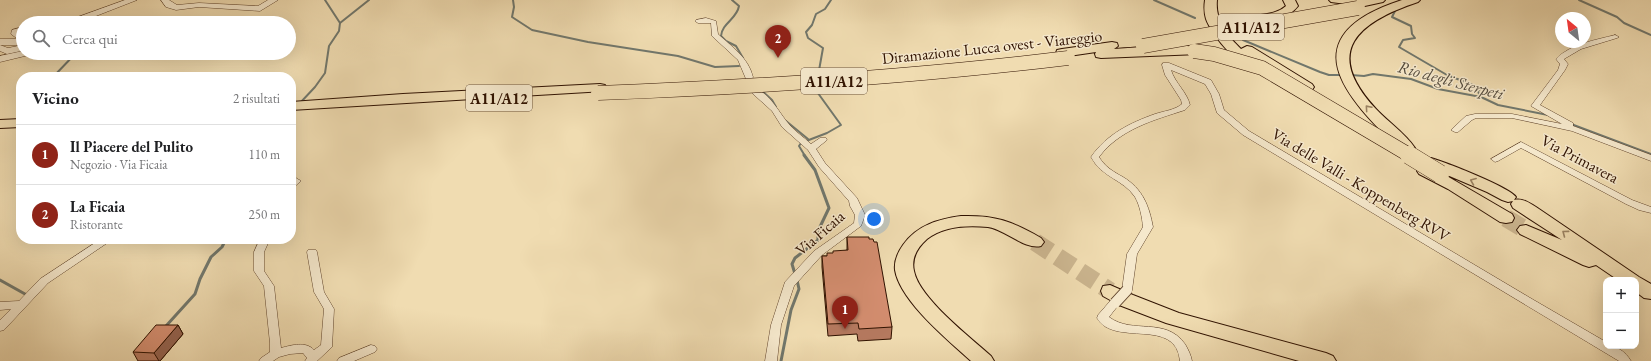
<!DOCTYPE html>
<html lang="it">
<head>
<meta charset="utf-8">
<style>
	:root { --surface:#fff; --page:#f6f6f6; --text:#202124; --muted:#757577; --line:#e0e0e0; --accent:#8f2418 }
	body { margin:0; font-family:"EB Garamond",serif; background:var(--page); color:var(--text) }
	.controls { position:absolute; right:12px; bottom:12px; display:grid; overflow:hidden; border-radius:8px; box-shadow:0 4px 16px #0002 }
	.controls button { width:36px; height:36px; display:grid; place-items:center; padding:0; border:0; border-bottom:1px solid var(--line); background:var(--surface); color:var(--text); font:20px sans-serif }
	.compass { position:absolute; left:1555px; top:12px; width:36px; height:36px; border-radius:50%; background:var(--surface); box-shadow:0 4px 16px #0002; rotate:331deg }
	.you { position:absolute; left:874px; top:219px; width:14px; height:14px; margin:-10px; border:3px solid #fff; border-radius:50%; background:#1a73e8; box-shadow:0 0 0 6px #1a73e833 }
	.badge { display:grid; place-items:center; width:26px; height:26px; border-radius:50%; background:var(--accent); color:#fff; font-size:13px; font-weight:700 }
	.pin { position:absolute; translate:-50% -33px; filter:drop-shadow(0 1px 2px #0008) }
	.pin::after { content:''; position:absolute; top:21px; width:14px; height:12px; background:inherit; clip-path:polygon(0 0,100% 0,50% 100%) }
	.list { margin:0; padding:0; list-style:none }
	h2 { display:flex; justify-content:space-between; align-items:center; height:52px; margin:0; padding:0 16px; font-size:17px }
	h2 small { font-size:13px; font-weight:400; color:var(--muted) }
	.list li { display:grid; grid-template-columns:26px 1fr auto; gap:12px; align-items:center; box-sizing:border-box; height:60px; padding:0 16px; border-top:1px solid var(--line) }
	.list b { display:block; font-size:15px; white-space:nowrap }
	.list p { margin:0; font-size:13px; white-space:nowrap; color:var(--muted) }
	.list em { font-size:13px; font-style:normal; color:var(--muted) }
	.icon { flex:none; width:22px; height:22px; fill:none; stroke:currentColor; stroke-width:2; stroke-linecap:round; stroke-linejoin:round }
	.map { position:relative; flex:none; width:1651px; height:361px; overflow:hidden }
	.search { position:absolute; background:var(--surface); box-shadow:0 4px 16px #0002; left:16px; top:16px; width:280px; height:44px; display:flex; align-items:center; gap:10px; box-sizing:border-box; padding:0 14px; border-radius:22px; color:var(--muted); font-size:15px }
	.panel { position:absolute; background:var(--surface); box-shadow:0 4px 16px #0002; left:16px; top:72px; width:280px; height:172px; border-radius:16px }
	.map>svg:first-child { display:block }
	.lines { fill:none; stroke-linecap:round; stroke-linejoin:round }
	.stream-far1 { stroke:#71776c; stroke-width:2 }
	.stream { stroke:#71776c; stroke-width:3 }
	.motorway-tunnel { stroke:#cab48e; stroke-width:18; stroke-dasharray:18 9; stroke-linecap:butt }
	.minor-casing { stroke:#60442c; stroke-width:1 }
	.tertiary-casing { stroke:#60442c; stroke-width:1 }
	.motorway-casing { stroke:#301200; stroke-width:2 }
	.minor { fill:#f5e8cc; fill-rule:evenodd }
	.tertiary { fill:#f5e8cc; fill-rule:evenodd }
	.motorway { fill:#f0dcb1; fill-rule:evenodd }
	.minor-bridge-casing { stroke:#60442c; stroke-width:12; stroke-linecap:butt }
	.motorway-bridge-far1-casing { stroke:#301200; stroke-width:15; stroke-linecap:butt }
	.motorway-bridge-casing { stroke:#301200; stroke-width:19; stroke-linecap:butt }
	.minor-bridge { stroke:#f5e8cc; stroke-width:10 }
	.motorway-bridge-far1 { stroke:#f0dcb1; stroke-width:14 }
	.motorway-bridge { stroke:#f0dcb1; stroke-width:18 }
	.wall { fill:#b5795f; stroke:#301200 }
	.shaded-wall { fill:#94634e; stroke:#301200 }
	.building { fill:#d38d6f; stroke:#301200 }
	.oneway { stroke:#9a8161 }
	.labels { text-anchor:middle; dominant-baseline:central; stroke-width:3; stroke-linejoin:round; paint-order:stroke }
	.shield { fill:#f5e8cc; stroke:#6b523d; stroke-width:1 }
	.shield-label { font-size:15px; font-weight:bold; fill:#301200 }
	.street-label { font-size:16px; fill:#301200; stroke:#f5e8cc }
	.water-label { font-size:17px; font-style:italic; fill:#564d3f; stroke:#f5e8cc }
</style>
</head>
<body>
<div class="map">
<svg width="1651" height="361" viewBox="0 0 1651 361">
	<rect width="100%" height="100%" fill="#f0dcb1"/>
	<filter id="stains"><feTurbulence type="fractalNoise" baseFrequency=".005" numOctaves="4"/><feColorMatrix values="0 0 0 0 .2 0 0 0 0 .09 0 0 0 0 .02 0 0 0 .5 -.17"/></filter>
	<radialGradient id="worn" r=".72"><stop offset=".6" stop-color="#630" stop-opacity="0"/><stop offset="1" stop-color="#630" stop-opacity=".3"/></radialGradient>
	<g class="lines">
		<!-- stream-far1 -->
		<g class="stream-far1">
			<polyline points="325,0 340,23"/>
			<polyline points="513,0 514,7 512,17 532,30 588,42 678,56 715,67 739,66"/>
			<path d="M732 0 739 6C737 19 722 23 721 36L726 41 736 46 743 58"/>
			<polyline points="1154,0 1195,18"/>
			<polyline points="1579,0 1617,17 1624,23 1651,35"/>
			<polyline points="1395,11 1392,17 1411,26 1412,34 1415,38 1403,40 1399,47 1447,75 1478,87 1481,89 1478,91 1480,97"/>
			<polyline points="1243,40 1320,72 1329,75 1344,75"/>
			<polyline points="1351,75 1364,76 1373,74 1411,79 1438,89 1481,97 1498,105 1548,115"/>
			<polyline points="818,76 823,48 808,38 806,32 812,25 816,14 825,9 831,0"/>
			<polyline points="53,77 76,53"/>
			<polyline points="761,90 772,100 776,107"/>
			<polyline points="300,103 315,87 325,73 329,46 339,31 340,23 369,0"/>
			<polyline points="291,114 296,108"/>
			<polyline points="786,121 808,139"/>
			<polyline points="1571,124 1651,154"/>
			<polyline points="805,156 799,146 801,143 827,133 841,125 815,89 816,85"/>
		</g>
		<!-- stream -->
		<g class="stream">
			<polyline points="795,274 792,264 795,258 818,240 818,231 829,208 815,170 804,155"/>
			<polyline points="0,280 25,294"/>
			<polyline points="166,326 195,294 200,279 211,257 222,247 226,239"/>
			<polyline points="781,361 791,310 799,289 797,280"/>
		</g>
		<!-- motorway-tunnel -->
		<g class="motorway-tunnel">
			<polyline points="1506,218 1526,230"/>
			<polyline points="1035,242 1110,291"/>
		</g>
		<defs>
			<g id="minor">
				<path d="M706 18 716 21 718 34C732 47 748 57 753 77L752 79H746L738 60 712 36 711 23H698L695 21 696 20Z"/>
				<path d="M1615 35 1619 37 1617 38 1581 49 1564 59 1568 64 1565 70 1540 105 1573 123V126L1651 155V161L1572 131 1512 118H1476L1472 120 1458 132H1455L1451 130 1466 116 1475 114H1512L1562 124 1531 106 1558 70 1560 64 1556 59C1570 44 1596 40 1615 35Z"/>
				<path d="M1163 63H1169L1211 80 1219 94 1224 110 1249 131 1532 299 1606 342V346C1617 346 1625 351 1631 361H1619L1243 135 1217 113 1211 94 1205 84 1171 70C1175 83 1187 92 1190 105L1185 110C1154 120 1120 129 1099 157 1105 167 1114 172 1123 177 1143 189 1149 206 1153 227L1137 254 1132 290 1131 293H1123L1122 290 1127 254 1143 227C1142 217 1140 206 1135 197 1123 179 1102 178 1091 157 1107 134 1130 123 1155 114 1164 111 1175 110 1182 104L1181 100 1165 75 1162 65Z"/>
				<path d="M752 89C766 87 780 114 788 123 794 131 804 137 811 144L820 138H826L827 140 816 149 825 163 857 198 865 215 861 226 822 255 794 286 781 325 777 361H765L771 325 785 282 814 251 854 223 855 215 850 206 849 201 819 167 808 150 782 127 772 111 752 93 751 91Z"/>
				<polygon points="1521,142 1632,200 1651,207 1651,213 1639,210 1626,204 1521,148 1498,161 1495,162 1491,159"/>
				<polygon points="296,178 301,181 294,187 291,188 291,181"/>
				<polygon points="65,239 77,239 72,242 67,241"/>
				<polygon points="101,239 113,239 48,283 4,330 0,331 0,320 11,309 0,310 0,302 19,301 40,279"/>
				<path d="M260 239H270L264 252V271L274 286 281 348C292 345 306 341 314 350L321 345 324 309 314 292 307 252 308 250H316L317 252 324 292 334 309 332 347 317 361H305L307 358 303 353 290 354 279 357 273 361H259L261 358 270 352V343L264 286 254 271V252Z"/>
				<path d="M1115 299 1119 300 1120 303 1109 317C1133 335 1165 316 1185 344 1188 349 1191 355 1192 361H1180C1176 316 1114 348 1097 318L1098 315 1111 300Z"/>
				<polygon points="371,345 375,346 377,349 375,352 354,361 337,361 339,358"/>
			</g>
			<g id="tertiary">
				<polygon points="125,0 137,0 78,23 66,23 67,21"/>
				<polygon points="161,0 169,0 177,5 199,3 258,6 268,0 278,0 260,11 199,7 176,10 166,7"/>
				<polygon points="23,27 23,37 15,37 11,34 12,30"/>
				<rect x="0" y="39" width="23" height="6"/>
				<polygon points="0,45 8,48 18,46 22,49 21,51 7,54 0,51"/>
				<polygon points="23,51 23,53 30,53 29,55 0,62 0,56"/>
			</g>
			<g id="motorway">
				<path d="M1205 0H1217C1215 21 1227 35 1241 49L1247 46 1252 47 1312 84 1314 87 1312 90 1307 91 1302 90 1254 60 1262 67 1260 70C1243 74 1211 34 1206 19 1204 12 1204 7 1205 0Z"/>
				<path d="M1283 0H1295L1298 6C1289 18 1264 26 1250 23L1248 20 1250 17C1262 14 1276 15 1286 6Z"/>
				<polygon points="1329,0 1385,0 1383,2 1351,9 1347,8 1345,5 1346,4 1331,2"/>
				<path d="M1402 0H1420L1418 2C1358 22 1322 51 1376 109 1388 122 1405 133 1415 148L1412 151 1407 153 1402 151C1343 96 1290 36 1402 0Z"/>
				<path d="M1112 42 1117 43 1118 46 1114 49C1141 48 1172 42 1199 48L1200 51 1199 54 1101 58 1096 57 1095 54 1096 52 1062 57 1057 56 1056 53 1057 50 1062 49Z"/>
				<polygon points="600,84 605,85 607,88 605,91 291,110 291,102 403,94"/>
				<polygon points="21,119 21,127 0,128 0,120"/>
				<path d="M1431 158C1445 162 1509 187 1516 197L1514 200C1524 198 1531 204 1539 209L1639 277 1651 284V299L1644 298 1636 292V280H1618L1596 265 1589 267 1583 265 1520 234 1517 230 1520 226 1526 225 1562 240 1513 208 1511 204 1513 201 1508 202 1502 200 1487 192 1440 172 1512 214 1514 218 1512 222 1506 223 1500 222 1448 189 1419 174 1417 171 1419 168 1426 167 1423 163 1425 160Z"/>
				<path d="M961 216C996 215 1011 221 1041 238L1044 242 1041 246C1025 250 1006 230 988 227 968 225 943 226 927 239 917 248 911 258 914 271 919 298 970 337 991 356L994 361H971C949 341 900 301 895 270 894 261 898 252 903 245 917 225 939 219 961 216Z"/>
				<polygon points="1110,285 1133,295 1179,313 1326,353 1333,356 1336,361 1299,361 1166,323 1119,305 1103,296 1101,291 1103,286"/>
			</g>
		</defs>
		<!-- minor casing -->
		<use href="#minor" class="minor-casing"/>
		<!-- tertiary casing -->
		<use href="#tertiary" class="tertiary-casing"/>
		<!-- motorway casing -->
		<use href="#motorway" class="motorway-casing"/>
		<!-- minor -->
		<use href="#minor" class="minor"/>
		<!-- tertiary -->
		<use href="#tertiary" class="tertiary"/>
		<!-- motorway -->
		<use href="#motorway" class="motorway"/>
		<defs>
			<polyline id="minor-bridge" points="1115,303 1127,290"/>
			<g id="motorway-bridge-far1">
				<polyline points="1143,46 1358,8"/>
				<polyline points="1194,51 1214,54 1262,68 1411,156"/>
				<path d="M598 93C755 87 912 77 1068 58"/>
			</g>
			<polyline id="motorway-bridge" points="1409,155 1440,174"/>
		</defs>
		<!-- minor-bridge casing -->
		<use href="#minor-bridge" class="minor-bridge-casing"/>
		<!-- motorway-bridge-far1 casing -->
		<use href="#motorway-bridge-far1" class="motorway-bridge-far1-casing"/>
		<!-- motorway-bridge casing -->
		<use href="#motorway-bridge" class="motorway-bridge-casing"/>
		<!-- minor-bridge -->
		<use href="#minor-bridge" class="minor-bridge"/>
		<!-- motorway-bridge-far1 -->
		<use href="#motorway-bridge-far1" class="motorway-bridge-far1"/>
		<!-- motorway-bridge -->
		<use href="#motorway-bridge" class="motorway-bridge"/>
	</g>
	<!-- wall -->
	<g class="wall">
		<polygon points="847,237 892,327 891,339 858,341 857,334 828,336 822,267 822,256 827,256 847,250"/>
		<polygon points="178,325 183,334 160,361 138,361 133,352"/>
	</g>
	<!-- shaded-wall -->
	<polygon class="shaded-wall" points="178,325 183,334 160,361 159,361 154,353"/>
	<!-- building -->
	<g class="building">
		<polygon points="847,237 869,237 869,239 873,239 874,242 877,242 892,327 859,329 858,323 828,324 822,256 827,256 827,253 833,253 833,251 848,250"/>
		<polygon points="156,325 178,325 154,353 133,352"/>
	</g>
	<!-- one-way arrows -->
	<defs><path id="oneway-chevron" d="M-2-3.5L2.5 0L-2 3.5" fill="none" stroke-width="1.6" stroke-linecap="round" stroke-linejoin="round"/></defs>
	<g class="oneway">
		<use href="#oneway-chevron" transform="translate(1368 108) rotate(-131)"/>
		<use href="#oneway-chevron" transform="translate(1473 181) rotate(-158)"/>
		<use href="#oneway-chevron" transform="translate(1565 233) rotate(-143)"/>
	</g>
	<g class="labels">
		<!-- shield labels -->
		<g class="shield">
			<rect x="1218" y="14" width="66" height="26" rx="3"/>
			<rect x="801" y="68" width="66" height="26" rx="3"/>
			<rect x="466" y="85" width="66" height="26" rx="3"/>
		</g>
		<g class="shield-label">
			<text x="1251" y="27">A11/A12</text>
			<text x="834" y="81">A11/A12</text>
			<text x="499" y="98">A11/A12</text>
		</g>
		<!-- street labels -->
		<g class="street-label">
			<text transform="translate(992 47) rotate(-6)">Diramazione Lucca ovest - Viareggio</text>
			<text transform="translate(1580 159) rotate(28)">Via Primavera</text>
			<text transform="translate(1361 185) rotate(31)">Via delle Valli - Koppenberg RVV</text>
			<text transform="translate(820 233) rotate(-41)">Via Ficaia</text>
		</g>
		<!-- water labels -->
		<g class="water-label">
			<text transform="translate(1451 80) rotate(15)">Rio degli Sterpeti</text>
		</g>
	</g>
	<rect width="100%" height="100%" filter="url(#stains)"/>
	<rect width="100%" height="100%" fill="url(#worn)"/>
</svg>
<div class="controls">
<button>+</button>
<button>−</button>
</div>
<svg class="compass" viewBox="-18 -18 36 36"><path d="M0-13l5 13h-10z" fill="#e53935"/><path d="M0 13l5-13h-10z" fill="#757577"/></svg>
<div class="you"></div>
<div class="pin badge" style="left:845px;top:329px">1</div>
<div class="pin badge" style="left:778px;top:58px">2</div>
<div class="search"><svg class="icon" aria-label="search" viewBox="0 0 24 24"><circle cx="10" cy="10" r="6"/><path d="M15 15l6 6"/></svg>Cerca qui</div>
<section class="panel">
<h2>Vicino<small>2 risultati</small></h2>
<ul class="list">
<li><span class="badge">1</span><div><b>Il Piacere del Pulito</b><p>Negozio · Via Ficaia</p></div><em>110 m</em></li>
<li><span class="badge">2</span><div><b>La Ficaia</b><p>Ristorante</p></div><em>250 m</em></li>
</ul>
</section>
</div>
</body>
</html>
